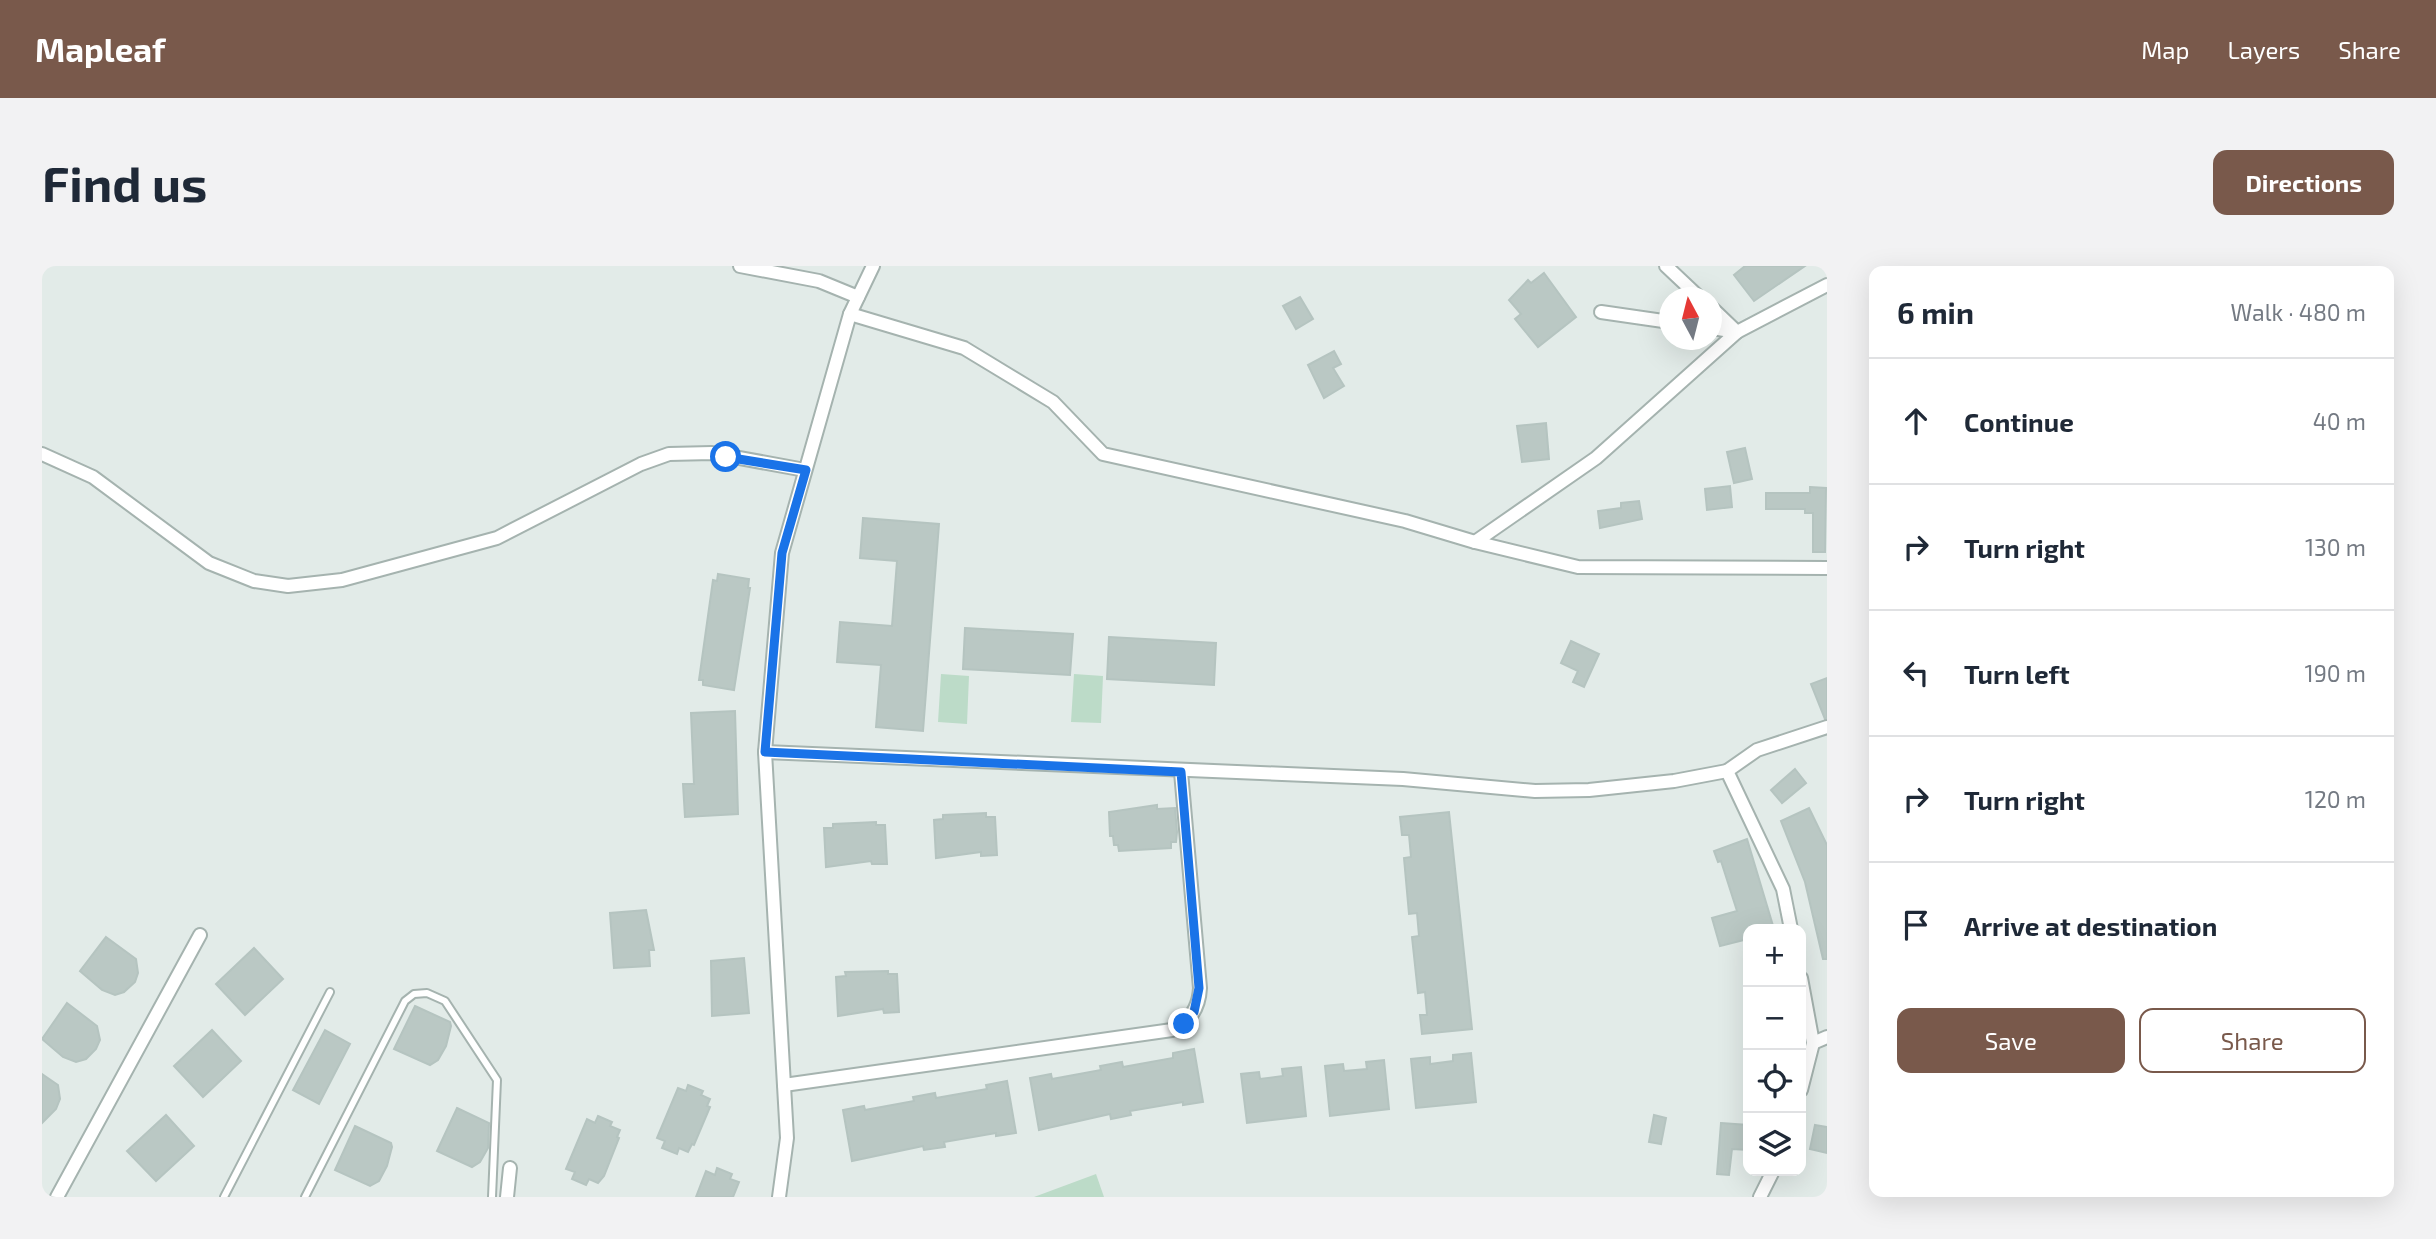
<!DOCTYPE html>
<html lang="en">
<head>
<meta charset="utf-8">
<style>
	:root { --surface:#fff; --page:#f2f2f3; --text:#1f2937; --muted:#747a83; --line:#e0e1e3; --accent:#79594b }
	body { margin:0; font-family:"Exo 2",sans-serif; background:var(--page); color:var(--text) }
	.controls { position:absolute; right:21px; bottom:21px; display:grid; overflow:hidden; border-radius:14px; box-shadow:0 7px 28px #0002 }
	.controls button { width:63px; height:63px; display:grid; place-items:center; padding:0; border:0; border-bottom:2px solid var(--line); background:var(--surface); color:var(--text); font:35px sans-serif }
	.compass { position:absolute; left:1617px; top:21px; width:63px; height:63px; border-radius:50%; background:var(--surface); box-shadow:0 7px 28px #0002; rotate:353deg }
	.stop { position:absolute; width:21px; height:21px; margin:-16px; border:5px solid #1a73e8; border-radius:50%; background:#fff }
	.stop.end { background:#1a73e8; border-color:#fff; box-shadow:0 2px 7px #0008 }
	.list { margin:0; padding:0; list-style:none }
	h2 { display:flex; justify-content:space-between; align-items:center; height:91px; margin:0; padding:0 28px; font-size:30px }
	h2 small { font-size:23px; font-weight:400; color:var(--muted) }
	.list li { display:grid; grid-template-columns:46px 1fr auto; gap:21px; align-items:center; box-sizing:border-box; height:126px; padding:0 28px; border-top:2px solid var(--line) }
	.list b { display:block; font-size:26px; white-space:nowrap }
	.list em { font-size:23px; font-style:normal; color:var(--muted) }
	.actions { display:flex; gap:14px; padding:21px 28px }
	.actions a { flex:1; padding:16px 0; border:2px solid var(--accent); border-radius:14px; text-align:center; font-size:24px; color:var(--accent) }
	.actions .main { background:var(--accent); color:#fff }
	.icon { flex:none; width:38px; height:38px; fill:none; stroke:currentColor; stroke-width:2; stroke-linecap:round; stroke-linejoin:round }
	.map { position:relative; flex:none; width:1785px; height:931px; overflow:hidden; border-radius:14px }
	header { display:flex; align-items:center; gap:42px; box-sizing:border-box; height:98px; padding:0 35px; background:var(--accent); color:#fff }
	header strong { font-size:33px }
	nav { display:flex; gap:38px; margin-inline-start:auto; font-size:24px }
	.intro { display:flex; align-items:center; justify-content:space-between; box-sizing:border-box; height:168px; padding:0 42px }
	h1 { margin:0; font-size:49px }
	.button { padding:18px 32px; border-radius:14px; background:var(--accent); color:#fff; font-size:24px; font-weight:700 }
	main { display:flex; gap:42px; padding:0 42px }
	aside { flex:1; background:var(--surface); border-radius:14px; box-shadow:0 7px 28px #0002 }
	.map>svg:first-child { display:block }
	.green { fill:#bcdbc8 }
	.building { fill:#bac8c4; stroke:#b5c4c0; stroke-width:2 }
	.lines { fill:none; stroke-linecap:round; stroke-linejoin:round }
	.service-casing { stroke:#a5b3af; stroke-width:10 }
	.minor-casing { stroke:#a5b3af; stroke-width:16 }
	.service { stroke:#fff; stroke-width:6 }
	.minor { stroke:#fff; stroke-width:12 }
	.route { stroke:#1a73e8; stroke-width:9 }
</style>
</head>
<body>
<header>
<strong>Mapleaf</strong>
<nav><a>Map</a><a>Layers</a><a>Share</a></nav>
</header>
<div class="intro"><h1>Find us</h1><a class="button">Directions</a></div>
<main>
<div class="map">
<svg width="1785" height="931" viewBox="0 0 1785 931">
	<rect width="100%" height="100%" fill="#e2ebe8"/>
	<!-- green -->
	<g class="green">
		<polygon points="899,408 927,410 925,458 896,456"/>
		<polygon points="1032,408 1061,410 1059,457 1029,456"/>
		<polygon points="1054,908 1062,931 992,931"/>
	</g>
	<!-- building -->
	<g class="building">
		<polygon points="1703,0 1763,0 1712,35 1692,9"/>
		<polygon points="1502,7 1534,51 1496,81 1473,53 1479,48 1467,34 1486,14 1489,17"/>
		<polygon points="1258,31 1271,53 1254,63 1241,40"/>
		<polygon points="1292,85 1299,98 1291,102 1302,120 1282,132 1266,99"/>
		<polygon points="1504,157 1507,193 1480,196 1475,160"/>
		<polygon points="1703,182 1710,213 1692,217 1685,186"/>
		<polygon points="1688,220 1690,241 1665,244 1663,223"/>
		<polygon points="1768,221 1784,222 1783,286 1771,286 1771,247 1763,247 1763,243 1724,243 1724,227 1768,227"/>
		<polygon points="1597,235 1600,253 1558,262 1556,245 1579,242 1579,237"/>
		<polygon points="821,252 897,258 881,465 834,461 839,399 795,396 798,356 850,360 855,295 818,292"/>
		<polygon points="676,308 707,313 706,322 708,322 692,424 661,419 661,414 657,414 671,314 675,315"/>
		<polygon points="923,362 1031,368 1028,409 921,403"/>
		<polygon points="1067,371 1174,377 1172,419 1065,413"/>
		<polygon points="1529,375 1557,388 1542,421 1531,416 1536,405 1519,397"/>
		<polygon points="1785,412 1785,452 1783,453 1769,418"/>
		<polygon points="693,445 696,548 643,551 641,518 652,518 649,447"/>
		<polygon points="1753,503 1764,517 1740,537 1729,524"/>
		<polygon points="1115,539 1115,543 1133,542 1135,566 1134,576 1129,576 1129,582 1077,585 1076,579 1072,579 1071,570 1068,570 1067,546"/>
		<polygon points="1767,542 1785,579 1785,693 1781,693 1763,616 1739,555"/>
		<polygon points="1407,546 1430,763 1380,768 1378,749 1385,749 1383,726 1376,727 1370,671 1377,670 1375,647 1367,648 1362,592 1369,591 1367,569 1360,569 1358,551"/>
		<polygon points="944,547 944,551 953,551 955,589 939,590 939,586 894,592 892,554 901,553 901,549"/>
		<polygon points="834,556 834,559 843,559 845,598 830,598 829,595 784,601 782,562 791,562 791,558"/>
		<polygon points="1705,573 1732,663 1706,663 1706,673 1678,680 1670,652 1695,645 1679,595 1676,596 1672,585"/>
		<polygon points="604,644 612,684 607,684 608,700 572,702 568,647"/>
		<polygon points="64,671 94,693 96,707 93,716 82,726 73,729 60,724 38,705"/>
		<polygon points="212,682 241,713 203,749 174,718"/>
		<polygon points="702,692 707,747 670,750 669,695"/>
		<polygon points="846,705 846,708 855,708 857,746 842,747 841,743 796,750 794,711 804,710 803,706"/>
		<polygon points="25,737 55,760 58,774 54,783 44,793 34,796 21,791 0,773"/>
		<polygon points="373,740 408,756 409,760 404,780 396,794 388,799 352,783"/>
		<polygon points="170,764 199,795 161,831 132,800"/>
		<polygon points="283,764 308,778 277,838 251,824"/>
		<polygon points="1152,783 1161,836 1141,839 1141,836 1088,845 1089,849 1069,853 1068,848 997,864 988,812 1009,808 1010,813 1059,804 1058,800 1080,796 1081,801 1131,792 1131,787"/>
		<polygon points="1429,787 1434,836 1374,842 1369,793 1388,791 1388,798 1411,795 1411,789"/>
		<polygon points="1342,794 1347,843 1288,850 1283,800 1301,798 1302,805 1325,803 1324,796"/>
		<polygon points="1259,801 1264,850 1205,857 1199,808 1217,806 1218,813 1241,810 1240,803"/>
		<polygon points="0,808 16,819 18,833 14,843 0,857"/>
		<polygon points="965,815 974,867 954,870 954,867 902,876 903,881 882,884 881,880 810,895 801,844 822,840 823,844 872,835 871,831 893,827 894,832 945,823 944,819"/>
		<polygon points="646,819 661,825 659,829 668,833 665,840 668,841 652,879 650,878 646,886 637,882 635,888 620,882 623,875 615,872 636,822 644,825"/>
		<polygon points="415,842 447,857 446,882 438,896 430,901 395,885"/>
		<polygon points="124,849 152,880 114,915 85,885"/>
		<polygon points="1612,849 1624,852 1619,878 1607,876"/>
		<polygon points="556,850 570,856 568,860 578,864 575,871 577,872 562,910 556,917 547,913 544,919 530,913 533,906 524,903 545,853 553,857"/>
		<polygon points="1679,857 1706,859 1706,884 1690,883 1687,909 1675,908"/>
		<polygon points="1773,859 1785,861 1785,887 1768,883"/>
		<polygon points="313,860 349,877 350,881 345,900 337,915 328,920 293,904"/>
		<polygon points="675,902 690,908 688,913 697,916 691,931 654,931 664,905 673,909"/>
	</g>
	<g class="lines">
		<defs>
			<g id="service">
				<polyline points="182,931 288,726"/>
				<polyline points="263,931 363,735 372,728 385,727 403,735 455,814 450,931"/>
			</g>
			<g id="minor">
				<polyline points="698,0 777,15 816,31"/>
				<polyline points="1624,0 1658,32"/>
				<polyline points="1785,19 1695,66 1554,192 1433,276 1536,301 1785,302"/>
				<polyline points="1670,42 1695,66"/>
				<polyline points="1559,46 1628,56"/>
				<polyline points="808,48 922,82 1011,136 1061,188 1363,255 1433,276"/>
				<polyline points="1670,62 1695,66"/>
				<polyline points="0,188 51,211 167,297 212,315 246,320 300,314 455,272 599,198 627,188 670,187 763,204"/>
				<polyline points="723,486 1361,513 1493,525 1547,524 1632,515 1685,505"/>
				<polyline points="1749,663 1741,623 1685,505 1715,484 1785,461"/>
				<polyline points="1759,712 1771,777 1759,824"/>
				<polyline points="1771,777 1785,771"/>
				<path d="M742 819 1130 764C1148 756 1157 742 1158 722L1139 506"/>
				<polyline points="15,931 158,669"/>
				<polyline points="465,931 468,902"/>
				<polyline points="737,931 745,872 723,486 740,287 808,48 831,0"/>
				<polyline points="1718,931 1731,905"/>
			</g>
		</defs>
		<!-- service casing -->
		<use href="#service" class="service-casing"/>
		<!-- minor casing -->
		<use href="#minor" class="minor-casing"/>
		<!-- service -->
		<use href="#service" class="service"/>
		<!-- minor -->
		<use href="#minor" class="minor"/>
	</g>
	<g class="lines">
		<!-- route -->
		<polyline class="route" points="684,191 764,204 740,287 723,486 1139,506 1157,722 1152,746 1142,758"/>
	</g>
</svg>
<div class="controls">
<button>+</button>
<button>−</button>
<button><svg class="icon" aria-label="locate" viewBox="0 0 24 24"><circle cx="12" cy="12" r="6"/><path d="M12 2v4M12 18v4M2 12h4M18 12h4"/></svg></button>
<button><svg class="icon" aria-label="layers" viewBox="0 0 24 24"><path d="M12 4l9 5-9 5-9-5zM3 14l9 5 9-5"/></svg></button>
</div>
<svg class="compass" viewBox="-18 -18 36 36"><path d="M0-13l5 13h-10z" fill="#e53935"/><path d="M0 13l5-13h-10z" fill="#747a83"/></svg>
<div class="stop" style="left:684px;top:191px"></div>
<div class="stop end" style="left:1142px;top:758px"></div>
</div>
<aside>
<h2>6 min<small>Walk · 480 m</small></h2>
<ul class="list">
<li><svg class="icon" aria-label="ahead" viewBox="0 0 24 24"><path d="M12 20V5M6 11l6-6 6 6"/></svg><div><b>Continue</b></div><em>40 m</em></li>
<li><svg class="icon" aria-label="right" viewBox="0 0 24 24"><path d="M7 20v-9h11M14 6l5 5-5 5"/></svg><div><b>Turn right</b></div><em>130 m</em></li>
<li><svg class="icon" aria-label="left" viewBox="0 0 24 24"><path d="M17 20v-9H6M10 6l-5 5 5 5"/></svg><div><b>Turn left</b></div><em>190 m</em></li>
<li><svg class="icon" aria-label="right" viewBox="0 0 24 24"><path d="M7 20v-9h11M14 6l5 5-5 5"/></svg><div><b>Turn right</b></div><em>120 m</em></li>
<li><svg class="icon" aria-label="arrive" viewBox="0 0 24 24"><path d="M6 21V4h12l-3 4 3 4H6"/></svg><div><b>Arrive at destination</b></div></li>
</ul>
<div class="actions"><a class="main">Save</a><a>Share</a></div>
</aside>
</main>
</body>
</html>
